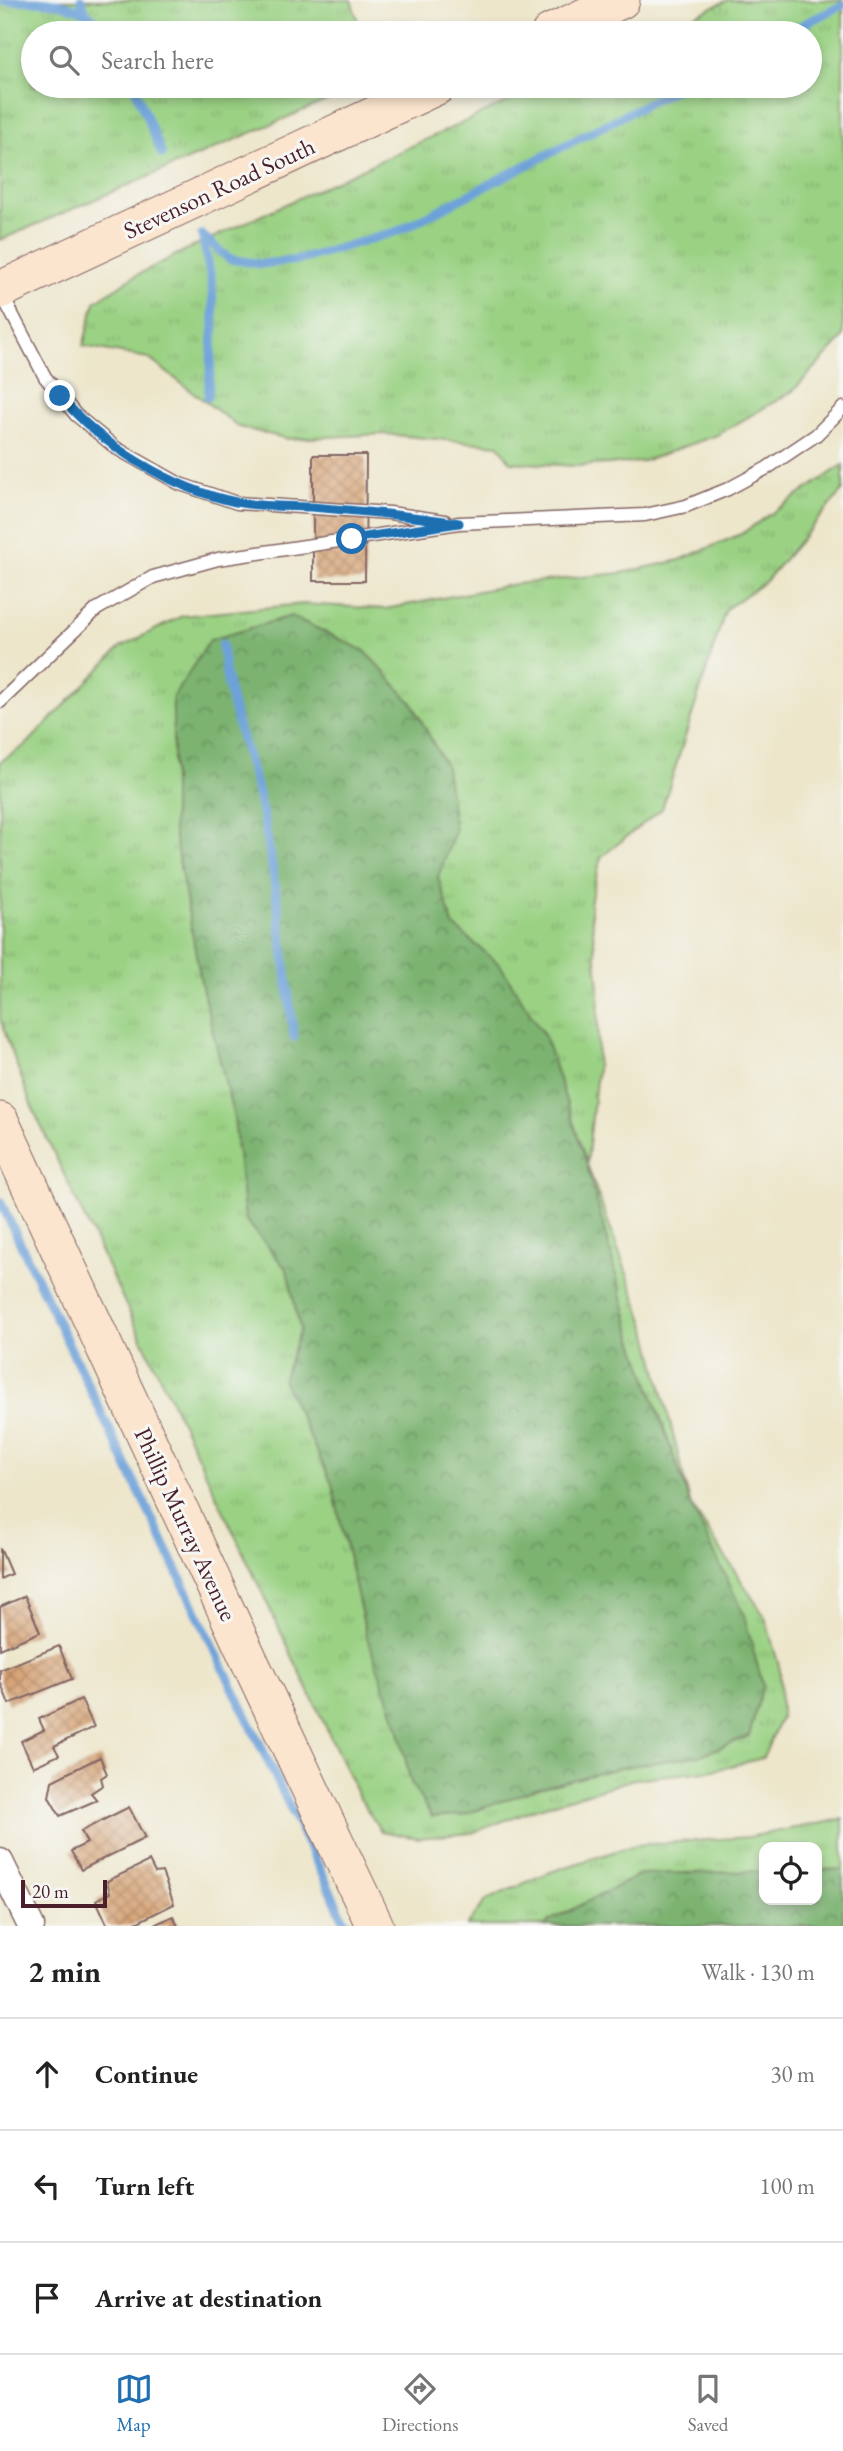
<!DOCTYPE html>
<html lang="en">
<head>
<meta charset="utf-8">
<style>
	:root { --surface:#fff; --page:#f2f2f2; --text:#222; --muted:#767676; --line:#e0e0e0; --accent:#1f6fb2 }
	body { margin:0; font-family:"EB Garamond",serif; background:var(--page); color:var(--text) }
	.controls { position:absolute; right:21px; bottom:21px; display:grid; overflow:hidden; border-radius:14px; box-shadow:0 4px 10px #0003 }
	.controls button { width:63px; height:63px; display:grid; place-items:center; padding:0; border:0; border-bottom:2px solid var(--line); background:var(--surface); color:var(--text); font:35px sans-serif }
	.scale { position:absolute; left:21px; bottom:18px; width:86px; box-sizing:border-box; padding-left:7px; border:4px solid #4a1f2b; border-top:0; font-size:19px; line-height:24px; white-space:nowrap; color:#4a1f2b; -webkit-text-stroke:5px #f6f6f2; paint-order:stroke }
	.stop { position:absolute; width:21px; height:21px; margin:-16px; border:5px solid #1f6fb2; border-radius:50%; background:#fff }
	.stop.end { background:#1f6fb2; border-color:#fff; box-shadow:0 2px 7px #0008 }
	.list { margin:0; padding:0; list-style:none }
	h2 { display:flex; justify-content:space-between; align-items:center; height:91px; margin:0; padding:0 28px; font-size:30px }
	h2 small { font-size:23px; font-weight:400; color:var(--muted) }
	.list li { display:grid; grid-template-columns:46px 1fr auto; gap:21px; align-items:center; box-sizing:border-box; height:112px; padding:0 28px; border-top:2px solid var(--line) }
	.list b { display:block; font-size:26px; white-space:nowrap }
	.list em { font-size:23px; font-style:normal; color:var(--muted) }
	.icon { flex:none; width:38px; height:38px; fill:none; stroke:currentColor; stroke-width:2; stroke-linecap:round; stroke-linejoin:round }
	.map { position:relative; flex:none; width:843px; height:1926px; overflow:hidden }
	.search { position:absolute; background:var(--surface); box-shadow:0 4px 10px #0003; left:21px; right:21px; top:21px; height:77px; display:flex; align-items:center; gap:18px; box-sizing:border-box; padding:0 24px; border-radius:38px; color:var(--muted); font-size:26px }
	.sheet { height:427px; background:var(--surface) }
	nav { display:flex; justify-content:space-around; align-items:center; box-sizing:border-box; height:98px; border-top:2px solid var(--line); background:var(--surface); font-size:19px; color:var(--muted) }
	nav a { display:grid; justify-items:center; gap:4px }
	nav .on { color:var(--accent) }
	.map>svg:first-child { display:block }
	.grass { fill:url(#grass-tufts); stroke:#727857; stroke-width:2; fill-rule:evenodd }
	.forest { fill:url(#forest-crowns); stroke:#62694e; stroke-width:2 }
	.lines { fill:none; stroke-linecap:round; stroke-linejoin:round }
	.stream { stroke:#6da1d9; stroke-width:9 }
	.building { fill:url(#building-cross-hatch) }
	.lane-casing { stroke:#836563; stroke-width:15 }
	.street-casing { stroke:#836563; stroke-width:29 }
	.secondary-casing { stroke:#836563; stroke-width:39 }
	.lane { stroke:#fff; stroke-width:12 }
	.street { stroke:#fff; stroke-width:26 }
	.secondary { stroke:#fce5cf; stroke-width:37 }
	.route { stroke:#1f6fb2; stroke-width:9 }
	.labels { text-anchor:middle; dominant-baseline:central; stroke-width:6; stroke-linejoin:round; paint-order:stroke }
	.street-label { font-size:24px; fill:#4a1f2b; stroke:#f6f6f2 }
</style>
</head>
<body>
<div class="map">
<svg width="843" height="1926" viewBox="0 0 843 1926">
	<defs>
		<pattern id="grass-tufts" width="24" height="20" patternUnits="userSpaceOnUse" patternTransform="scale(1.75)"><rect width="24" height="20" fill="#9ad183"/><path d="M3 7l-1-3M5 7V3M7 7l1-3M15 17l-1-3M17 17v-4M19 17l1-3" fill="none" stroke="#86b371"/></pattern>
		<pattern id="forest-crowns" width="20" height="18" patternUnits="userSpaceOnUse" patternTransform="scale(1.75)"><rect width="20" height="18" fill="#7bb371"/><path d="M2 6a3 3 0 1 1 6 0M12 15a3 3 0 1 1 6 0" fill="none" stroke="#67915d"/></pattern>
		<pattern id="building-cross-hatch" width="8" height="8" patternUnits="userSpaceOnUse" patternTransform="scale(1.75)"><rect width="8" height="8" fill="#d6a274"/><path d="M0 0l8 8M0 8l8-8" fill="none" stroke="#b0835f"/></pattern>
	</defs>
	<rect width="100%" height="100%" fill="#f6f6f2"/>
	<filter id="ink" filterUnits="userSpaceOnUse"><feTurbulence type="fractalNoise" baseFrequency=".0143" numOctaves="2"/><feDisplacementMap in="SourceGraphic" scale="14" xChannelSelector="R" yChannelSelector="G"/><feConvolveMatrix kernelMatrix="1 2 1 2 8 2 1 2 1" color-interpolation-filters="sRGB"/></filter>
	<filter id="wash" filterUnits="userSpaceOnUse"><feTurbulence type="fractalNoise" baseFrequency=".00686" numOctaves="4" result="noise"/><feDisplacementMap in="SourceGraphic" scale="28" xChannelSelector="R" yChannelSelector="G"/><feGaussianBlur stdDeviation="1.57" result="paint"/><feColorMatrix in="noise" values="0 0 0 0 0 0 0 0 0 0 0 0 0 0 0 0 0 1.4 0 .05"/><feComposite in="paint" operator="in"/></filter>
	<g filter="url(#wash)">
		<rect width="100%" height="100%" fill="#ede6cb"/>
		<!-- grass -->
		<g class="grass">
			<polygon points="0,0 351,0 362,33 33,33 33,86 352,86 347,92 0,240"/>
			<polygon points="728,0 843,0 843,338 793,391 717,435 641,462 576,466 510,462 499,445 385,434 288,439 239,427 148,358 83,346 95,302 131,278 186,250 542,86 810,86 810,33 656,33"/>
			<polygon points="843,465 843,490 766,581 726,609 662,809 601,857 590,903 599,988 597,1071 587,1164 647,1329 690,1503 765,1617 780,1670 781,1717 763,1758 715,1770 634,1779 532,1810 472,1833 418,1838 381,1831 359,1797 32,1107 0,1019 0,762 27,744 121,647 182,616 303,604 385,609 515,584 621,573 680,560 741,534"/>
			<path d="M843 1819V1926H467L486 1900 550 1872 635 1845 748 1837ZM764 1847H817V1900H764Z"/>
		</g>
		<!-- forest -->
		<g class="forest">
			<polygon points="291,616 365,651 412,703 446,767 455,831 438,877 453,925 500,965 545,1037 587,1164 633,1339 690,1503 743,1612 763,1686 749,1736 701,1755 619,1768 536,1789 463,1815 432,1817 411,1783 398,1727 366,1634 332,1484 283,1380 300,1329 287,1270 245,1219 234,1118 202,987 173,828 173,697 210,640"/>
			<polygon points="843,1869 843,1926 544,1926 551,1920 641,1874 764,1871 764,1900 817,1900 817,1870"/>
		</g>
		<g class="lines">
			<!-- stream -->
			<g class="stream">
				<polyline points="81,0 87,14"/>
				<path d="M4 1C31 0 63 0 87 14 95 19 102 27 108 33"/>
				<polyline points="785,33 843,5"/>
				<polyline points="134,86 162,154"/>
				<polyline points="202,235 229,259 261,264 299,260 398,231 681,86"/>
				<polyline points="202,235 212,283 214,324 208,397"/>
				<path d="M222 644C226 698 245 743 258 794 277 874 283 956 294 1037"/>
				<polyline points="0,1201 347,1926"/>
			</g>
		</g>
		<g id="blocks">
			<!-- building -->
			<g class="building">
				<polygon points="313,455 366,455 365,581 313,581"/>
				<polygon points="0,1548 11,1574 0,1579"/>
				<polygon points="25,1596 40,1632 0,1649 0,1607"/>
				<polygon points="59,1646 72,1679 9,1704 0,1681 0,1670"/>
				<polygon points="81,1699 94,1727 54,1746 59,1755 33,1767 21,1741 44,1730 39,1719"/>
				<polygon points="100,1757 107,1774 101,1778 103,1785 91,1793 97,1800 60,1816 49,1797 52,1781"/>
				<polygon points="129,1807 145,1838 81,1870 71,1851 87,1843 81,1831"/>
				<polygon points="149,1861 155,1873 162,1872 174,1904 130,1926 108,1926 96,1900 110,1893 107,1881"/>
				<polygon points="173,1916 178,1926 152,1926"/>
			</g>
		</g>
	</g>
	<g filter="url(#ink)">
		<use href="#blocks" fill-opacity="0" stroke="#836563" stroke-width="2"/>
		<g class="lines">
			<defs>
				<g id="lane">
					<polyline points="1,293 45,377 76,415 116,448 180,484 237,503 390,513 445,521"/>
					<polyline points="0,702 97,609 153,577 218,559 459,523 645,515 686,506 728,489 767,468 816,435 843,408"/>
				</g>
				<polyline id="street" points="0,1862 31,1926"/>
				<g id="secondary">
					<polyline points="550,33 621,0"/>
					<polyline points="0,290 437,86"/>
					<polyline points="0,1121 250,1662 375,1926"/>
				</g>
			</defs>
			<!-- lane casing -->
			<use href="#lane" class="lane-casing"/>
			<!-- street casing -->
			<use href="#street" class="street-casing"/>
			<!-- secondary casing -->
			<use href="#secondary" class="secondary-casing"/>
			<!-- lane -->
			<use href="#lane" class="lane"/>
			<!-- street -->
			<use href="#street" class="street"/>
			<!-- secondary -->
			<use href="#secondary" class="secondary"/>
		</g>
	</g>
	<g class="lines" filter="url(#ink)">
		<!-- route -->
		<path class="route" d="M60 396C101 446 173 489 236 502 260 507 286 506 311 507 361 511 410 516 459 523L352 539"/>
	</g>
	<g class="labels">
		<!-- street labels -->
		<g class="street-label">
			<text transform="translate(219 188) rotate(-25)">Stevenson Road South</text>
			<text transform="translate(186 1524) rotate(65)">Phillip Murray Avenue</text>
		</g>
	</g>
</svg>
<div class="controls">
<button><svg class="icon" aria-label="locate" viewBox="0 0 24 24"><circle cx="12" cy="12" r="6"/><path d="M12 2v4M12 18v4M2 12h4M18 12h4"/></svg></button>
</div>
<div class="scale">20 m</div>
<div class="stop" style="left:352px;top:539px"></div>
<div class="stop end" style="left:60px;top:396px"></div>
<div class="search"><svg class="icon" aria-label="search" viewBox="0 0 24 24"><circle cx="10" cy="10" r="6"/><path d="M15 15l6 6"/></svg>Search here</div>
</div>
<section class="sheet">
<h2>2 min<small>Walk · 130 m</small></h2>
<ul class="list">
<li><svg class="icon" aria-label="ahead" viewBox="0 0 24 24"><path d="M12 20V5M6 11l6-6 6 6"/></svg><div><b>Continue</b></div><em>30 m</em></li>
<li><svg class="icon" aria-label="left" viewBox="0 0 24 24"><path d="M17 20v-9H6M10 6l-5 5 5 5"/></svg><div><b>Turn left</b></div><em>100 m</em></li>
<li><svg class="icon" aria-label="arrive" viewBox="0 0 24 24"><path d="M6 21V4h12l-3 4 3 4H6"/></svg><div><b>Arrive at destination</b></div></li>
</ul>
</section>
<nav>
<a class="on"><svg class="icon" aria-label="map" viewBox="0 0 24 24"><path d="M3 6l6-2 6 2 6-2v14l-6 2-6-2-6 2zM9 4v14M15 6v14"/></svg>Map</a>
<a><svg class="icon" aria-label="directions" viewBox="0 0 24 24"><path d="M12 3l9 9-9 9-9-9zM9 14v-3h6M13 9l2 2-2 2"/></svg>Directions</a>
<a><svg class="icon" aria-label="saved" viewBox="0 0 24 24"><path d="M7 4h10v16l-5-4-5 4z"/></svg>Saved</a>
</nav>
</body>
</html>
